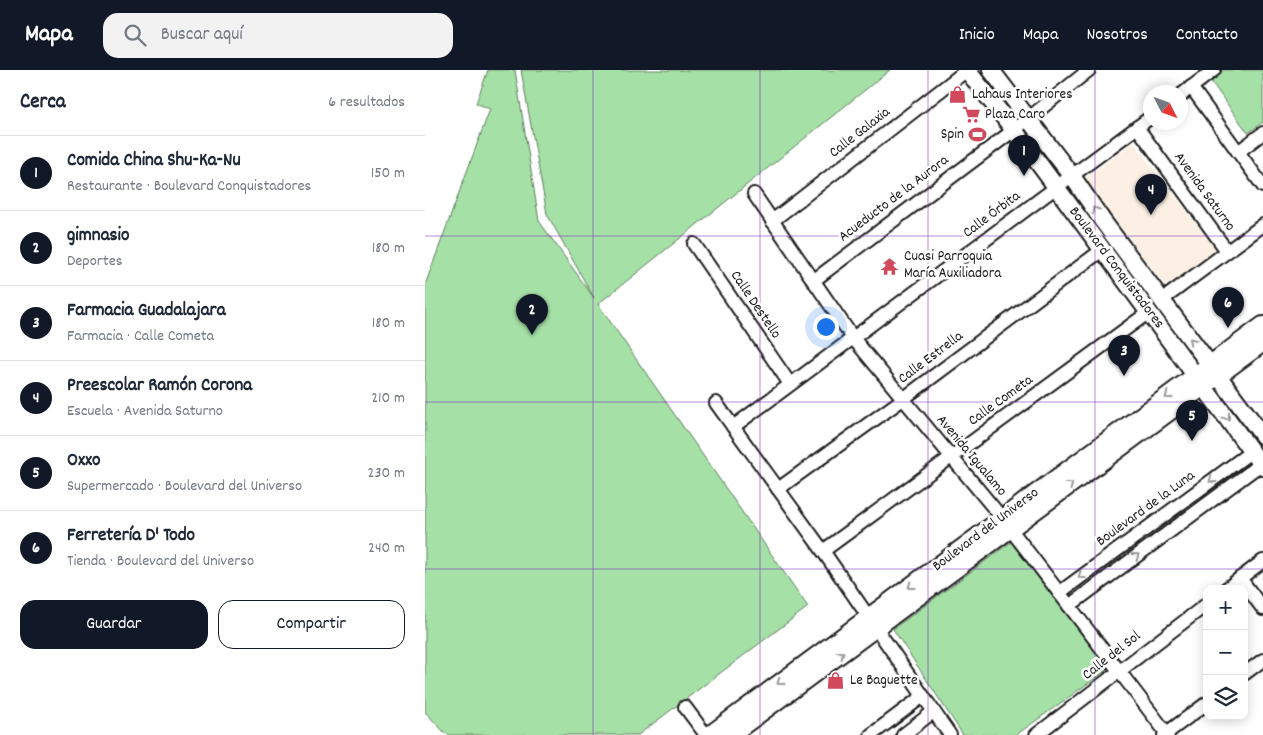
<!DOCTYPE html>
<html lang="es">
<head>
<meta charset="utf-8">
<style>
	:root { --surface:#fff; --page:#f2f2f3; --text:#1f2937; --muted:#747a83; --line:#e0e1e3; --accent:#111827 }
	body { margin:0; font-family:Dekko,sans-serif; background:var(--page); color:var(--text) }
	.controls { position:absolute; right:15px; bottom:15px; display:grid; overflow:hidden; border-radius:10px; box-shadow:0 2px 12px #0003 }
	.controls button { width:45px; height:45px; display:grid; place-items:center; padding:0; border:0; border-bottom:1px solid var(--line); background:var(--surface); color:var(--text); font:25px sans-serif }
	.compass { position:absolute; left:718px; top:15px; width:45px; height:45px; border-radius:50%; background:var(--surface); box-shadow:0 2px 12px #0003; rotate:132deg }
	.you { position:absolute; left:400px; top:256px; width:18px; height:18px; margin:-12px; border:4px solid #fff; border-radius:50%; background:#1a73e8; box-shadow:0 0 0 8px #1a73e833 }
	.badge { display:grid; place-items:center; width:32px; height:32px; border-radius:50%; background:var(--accent); color:#fff; font-size:16px; font-weight:700 }
	.pin { position:absolute; translate:-50% -41px; filter:drop-shadow(0 1px 2px #0008) }
	.pin::after { content:''; position:absolute; top:26px; width:18px; height:15px; background:inherit; clip-path:polygon(0 0,100% 0,50% 100%) }
	.list { margin:0; padding:0; list-style:none }
	h2 { display:flex; justify-content:space-between; align-items:center; height:65px; margin:0; padding:0 20px; font-size:21px }
	h2 small { font-size:16px; font-weight:400; color:var(--muted) }
	.list li { display:grid; grid-template-columns:32px 1fr auto; gap:15px; align-items:center; box-sizing:border-box; height:75px; padding:0 20px; border-top:1px solid var(--line) }
	.list b { display:block; font-size:19px; white-space:nowrap }
	.list p { margin:0; font-size:16px; white-space:nowrap; color:var(--muted) }
	.list em { font-size:16px; font-style:normal; color:var(--muted) }
	.actions { display:flex; gap:10px; padding:15px 20px }
	.actions a { flex:1; padding:11px 0; border:1px solid var(--accent); border-radius:15px; text-align:center; font-size:18px; color:var(--accent) }
	.actions .main { background:var(--accent); color:#fff }
	.icon { flex:none; width:28px; height:28px; fill:none; stroke:currentColor; stroke-width:2; stroke-linecap:round; stroke-linejoin:round }
	.map { position:relative; flex:none; width:838px; height:665px; overflow:hidden }
	header { display:flex; align-items:center; gap:30px; box-sizing:border-box; height:70px; padding:0 25px; background:var(--accent); color:#fff }
	header strong { font-size:24px }
	nav { display:flex; gap:28px; margin-inline-start:auto; font-size:18px }
	.search { width:350px; height:45px; background:var(--page); display:flex; align-items:center; gap:12px; box-sizing:border-box; padding:0 18px; border-radius:15px; color:var(--muted); font-size:19px }
	main { display:flex }
	aside { flex:1; background:var(--surface) }
	.map>svg:first-child { display:block }
	.built { fill:#fbf0e3 }
	.green { fill:#a5e0a6; stroke:#607e61 }
	.lines { fill:none; stroke-linecap:round; stroke-linejoin:round }
	.minor-casing { stroke:#1c1c1c; stroke-width:16 }
	.tertiary-casing { stroke:#1c1c1c; stroke-width:20 }
	.minor { stroke:#fff; stroke-width:12 }
	.tertiary { stroke:#fff; stroke-width:16 }
	.oneway { stroke:#999 }
	.grid { fill:none; stroke:#7b2cbf; stroke-width:1; stroke-opacity:0.55 }
	.labels { text-anchor:middle; dominant-baseline:central; stroke-width:5; stroke-linejoin:round; paint-order:stroke }
	.poi-label { font-size:15px; fill:#1c1c1c; stroke:#fff; text-anchor:start }
	.street-label { font-size:15px; fill:#1c1c1c; stroke:#fff }
</style>
</head>
<body>
<header>
<strong>Mapa</strong>
<div class="search"><svg class="icon" aria-label="search" viewBox="0 0 24 24"><circle cx="10" cy="10" r="6"/><path d="M15 15l6 6"/></svg>Buscar aquí</div>
<nav><a>Inicio</a><a>Mapa</a><a>Nosotros</a><a>Contacto</a></nav>
</header>
<main>
<aside>
<h2>Cerca<small>6 resultados</small></h2>
<ul class="list">
<li><span class="badge">1</span><div><b>Comida China Shu-Ka-Nu</b><p>Restaurante · Boulevard Conquistadores</p></div><em>150 m</em></li>
<li><span class="badge">2</span><div><b>gimnasio</b><p>Deportes</p></div><em>180 m</em></li>
<li><span class="badge">3</span><div><b>Farmacia Guadalajara</b><p>Farmacia · Calle Cometa</p></div><em>180 m</em></li>
<li><span class="badge">4</span><div><b>Preescolar Ramón Corona</b><p>Escuela · Avenida Saturno</p></div><em>210 m</em></li>
<li><span class="badge">5</span><div><b>Oxxo</b><p>Supermercado · Boulevard del Universo</p></div><em>230 m</em></li>
<li><span class="badge">6</span><div><b>Ferretería D' Todo</b><p>Tienda · Boulevard del Universo</p></div><em>240 m</em></li>
</ul>
<div class="actions"><a class="main">Guardar</a><a>Compartir</a></div>
</aside>
<div class="map">
<svg width="838" height="665" viewBox="0 0 838 665">
	<rect width="100%" height="100%" fill="#fff"/>
	<filter id="ink" filterUnits="userSpaceOnUse"><feTurbulence type="fractalNoise" baseFrequency=".02" numOctaves="2"/><feDisplacementMap in="SourceGraphic" scale="10" xChannelSelector="R" yChannelSelector="G"/><feConvolveMatrix kernelMatrix="1 2 1 2 8 2 1 2 1" color-interpolation-filters="sRGB"/></filter>
	<g filter="url(#ink)">
		<!-- built -->
		<polygon class="built" points="709,72 793,182 743,220 659,109"/>
		<!-- green -->
		<g class="green">
			<polygon points="63,0 90,0 114,151 169,228 122,144 96,0 465,0 173,234 383,537 213,665 22,665 0,642 0,215 65,39 51,33"/>
			<polygon points="799,0 838,0 838,52 823,63 785,10"/>
			<polygon points="586,472 683,599 591,665 538,665 468,559"/>
		</g>
		<g class="lines">
			<defs>
				<g id="minor">
					<polyline points="766,17 838,116"/>
					<polyline points="756,25 789,0"/>
					<polyline points="712,57 802,181"/>
					<polyline points="813,82 838,63"/>
					<polyline points="329,124 428,268 577,448 743,665"/>
					<polyline points="347,151 542,0"/>
					<polyline points="269,174 365,314"/>
					<polyline points="388,211 589,60 664,0"/>
					<polyline points="737,230 838,155"/>
					<polyline points="291,333 398,481 525,665"/>
					<polyline points="308,357 726,47"/>
					<polyline points="353,419 478,329 677,180"/>
					<polyline points="398,481 724,242"/>
					<polyline points="815,508 838,539"/>
					<polyline points="801,519 838,491"/>
					<polyline points="634,523 827,381"/>
					<polyline points="644,536 836,394"/>
					<polyline points="819,604 838,590"/>
					<polyline points="260,637 281,665"/>
					<polyline points="446,665 498,626"/>
					<polyline points="478,665 508,642"/>
					<polyline points="611,665 782,534"/>
					<polyline points="739,665 782,633"/>
				</g>
				<g id="tertiary">
					<polyline points="542,0 589,60 838,397"/>
					<polyline points="566,0 647,106 677,150 838,366"/>
					<polyline points="284,665 838,255"/>
					<polyline points="306,665 838,273"/>
				</g>
			</defs>
			<!-- minor casing -->
			<use href="#minor" class="minor-casing"/>
			<!-- tertiary casing -->
			<use href="#tertiary" class="tertiary-casing"/>
			<!-- minor -->
			<use href="#minor" class="minor"/>
			<!-- tertiary -->
			<use href="#tertiary" class="tertiary"/>
		</g>
		<!-- one-way arrows -->
		<defs><path id="oneway-chevron" d="M-2-3.5L2.5 0L-2 3.5" fill="none" stroke-width="1.6" stroke-linecap="round" stroke-linejoin="round" transform="scale(1.25)"/></defs>
		<g class="oneway">
			<use href="#oneway-chevron" transform="translate(670 140) rotate(-125)"/>
			<use href="#oneway-chevron" transform="translate(767 271) rotate(-127)"/>
			<use href="#oneway-chevron" transform="translate(743 326) rotate(144)"/>
			<use href="#oneway-chevron" transform="translate(802 347) rotate(53)"/>
			<use href="#oneway-chevron" transform="translate(787 410) rotate(144)"/>
			<use href="#oneway-chevron" transform="translate(645 415) rotate(-36)"/>
			<use href="#oneway-chevron" transform="translate(711 486) rotate(-36)"/>
			<use href="#oneway-chevron" transform="translate(656 506) rotate(144)"/>
			<use href="#oneway-chevron" transform="translate(486 516) rotate(143)"/>
			<use href="#oneway-chevron" transform="translate(416 584) rotate(-36)"/>
			<use href="#oneway-chevron" transform="translate(355 612) rotate(144)"/>
		</g>
	</g>
	<!-- grid -->
	<path class="grid" d="M168 0V665M335 0V665M503 0V665M670 0V665M0 166H838M0 332H838M0 499H838"/>
	<!-- icons -->
	<defs>
		<symbol id="shop-bare" viewBox="-9 -9 18 18"><path d="M-5-2.5h2.3a2.7 3.5 0 0 1 5.4 0H5L5.5 6h-11ZM-1.5-2.5h3a1.5 2.3 0 0 0-3 0Z" fill="#d1495b" stroke="#fff" stroke-width="2.5" paint-order="stroke"/></symbol>
		<symbol id="supermarket-bare" viewBox="-9 -9 18 18"><path d="M-6-5.5h2.5l.6 2H6L4.5 2H-2.5L-4.4-4H-6ZM-1.5 3.2a1.3 1.3 0 1 0 .1 0ZM3 3.2a1.3 1.3 0 1 0 .1 0Z" fill="#d1495b" stroke="#fff" stroke-width="2.5" paint-order="stroke"/></symbol>
		<symbol id="stadium-bare" viewBox="-9 -9 18 18"><path d="M0-5a6.5 5 0 1 0 0 10a6.5 5 0 1 0 0-10ZM-3.5-1.8h7v3.6h-7Z" fill="#d1495b" stroke="#fff" stroke-width="2.5" paint-order="stroke"/></symbol>
		<symbol id="temple-bare" viewBox="-9 -9 18 18"><path d="M0-6L5-2H3V0L6.5 2.5H4V6H1.5V3h-3V6H-4V2.5H-6.5L-3 0V-2H-5Z" fill="#d1495b" stroke="#fff" stroke-width="2.5" paint-order="stroke"/></symbol>
	</defs>
	<g fill-rule="evenodd">
		<use href="#shop-bare" x="520" y="12" width="25" height="25"/>
		<use href="#supermarket-bare" x="534" y="32" width="25" height="25"/>
		<use href="#stadium-bare" x="540" y="52" width="25" height="25"/>
		<use href="#temple-bare" x="452" y="184" width="25" height="25"/>
		<use href="#shop-bare" x="398" y="598" width="25" height="25"/>
	</g>
	<g class="labels">
		<!-- poi labels -->
		<g class="poi-label">
			<text x="547" y="25">Lahaus Interiores</text>
			<text x="560" y="45">Plaza Caro</text>
			<text x="539" y="65" text-anchor="end">Spin</text>
			<text x="479" y="187">Cuasi Parroquia<tspan x="479" dy="17">María Auxiliadora</tspan></text>
			<text x="425" y="611">Le Baguette</text>
		</g>
		<!-- street labels -->
		<g class="street-label">
			<text transform="translate(435 63) rotate(-38)">Calle Galaxia</text>
			<text transform="translate(779 122) rotate(54)">Avenida Saturno</text>
			<text transform="translate(469 129) rotate(-37)">Acueducto de la Aurora</text>
			<text transform="translate(567 145) rotate(-37)">Calle Órbita</text>
			<text transform="translate(691 198) rotate(53)">Boulevard Conquistadores</text>
			<text transform="translate(330 235) rotate(56)">Calle Destello</text>
			<text transform="translate(506 288) rotate(-37)">Calle Estrella</text>
			<text transform="translate(576 331) rotate(-36)">Calle Cometa</text>
			<text transform="translate(546 386) rotate(50)">Avenida Igualamo</text>
			<text transform="translate(721 439) rotate(-36)">Boulevard de la Luna</text>
			<text transform="translate(561 460) rotate(-37)">Boulevard del Universo</text>
			<text transform="translate(687 586) rotate(-38)">Calle del Sol</text>
		</g>
	</g>
</svg>
<div class="controls">
<button>+</button>
<button>−</button>
<button><svg class="icon" aria-label="layers" viewBox="0 0 24 24"><path d="M12 4l9 5-9 5-9-5zM3 14l9 5 9-5"/></svg></button>
</div>
<svg class="compass" viewBox="-18 -18 36 36"><path d="M0-13l5 13h-10z" fill="#e53935"/><path d="M0 13l5-13h-10z" fill="#747a83"/></svg>
<div class="you"></div>
<div class="pin badge" style="left:599px;top:106px">1</div>
<div class="pin badge" style="left:107px;top:265px">2</div>
<div class="pin badge" style="left:699px;top:306px">3</div>
<div class="pin badge" style="left:726px;top:145px">4</div>
<div class="pin badge" style="left:767px;top:371px">5</div>
<div class="pin badge" style="left:803px;top:258px">6</div>
</div>
</main>
</body>
</html>
